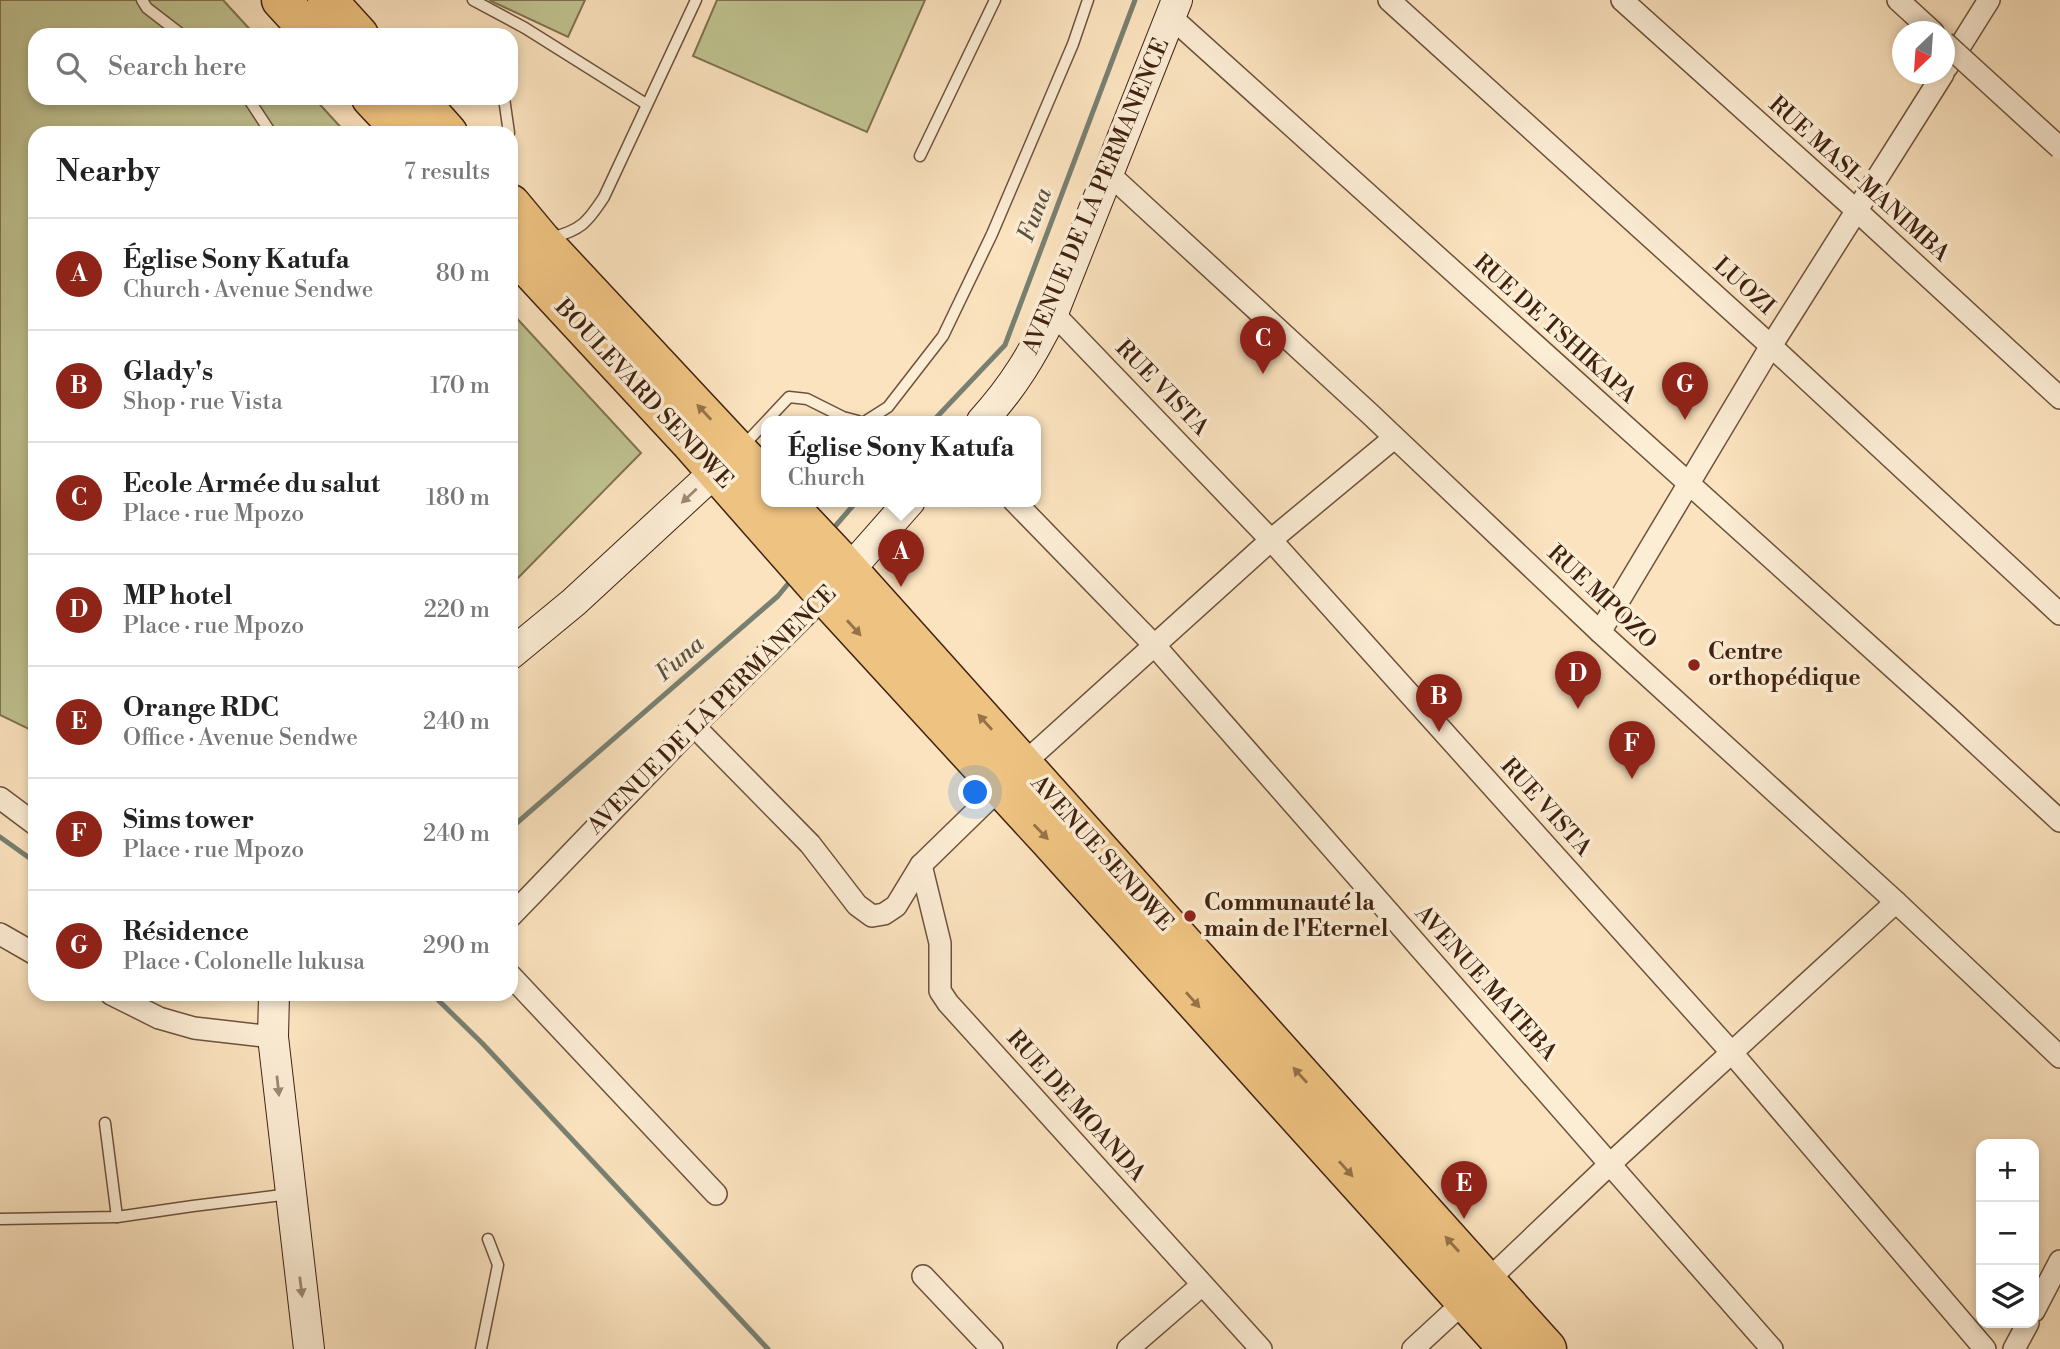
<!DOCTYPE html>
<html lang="en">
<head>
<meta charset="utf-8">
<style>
	:root { --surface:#fff; --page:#f2f2f2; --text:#222; --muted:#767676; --line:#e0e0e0; --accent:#8f2418 }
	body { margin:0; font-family:"Libre Bodoni",serif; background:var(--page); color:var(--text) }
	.controls { position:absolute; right:21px; bottom:21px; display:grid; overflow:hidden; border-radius:14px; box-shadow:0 4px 10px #0003 }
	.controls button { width:63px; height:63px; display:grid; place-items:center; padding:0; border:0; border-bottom:2px solid var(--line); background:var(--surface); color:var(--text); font:35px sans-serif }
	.compass { position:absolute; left:1892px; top:21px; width:63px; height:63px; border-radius:50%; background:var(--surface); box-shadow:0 4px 10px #0003; rotate:205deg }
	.you { position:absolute; left:976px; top:793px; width:24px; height:24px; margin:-18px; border:5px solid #fff; border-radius:50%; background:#1a73e8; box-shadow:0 0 0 10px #1a73e833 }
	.badge { display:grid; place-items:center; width:46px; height:46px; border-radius:50%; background:var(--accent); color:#fff; font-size:23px; font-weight:700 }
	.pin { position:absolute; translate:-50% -58px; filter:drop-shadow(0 2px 4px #0008) }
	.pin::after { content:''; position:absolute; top:37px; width:24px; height:21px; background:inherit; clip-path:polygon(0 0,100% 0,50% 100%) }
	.popup { position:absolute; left:761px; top:416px; width:280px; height:91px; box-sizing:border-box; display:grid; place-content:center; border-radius:14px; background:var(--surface); filter:drop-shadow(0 2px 5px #0005); font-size:23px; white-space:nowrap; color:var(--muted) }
	.popup b { font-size:26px; color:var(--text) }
	.popup::after { content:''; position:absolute; left:50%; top:100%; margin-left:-14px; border:14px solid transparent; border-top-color:var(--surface) }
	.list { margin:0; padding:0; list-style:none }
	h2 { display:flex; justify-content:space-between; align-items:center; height:91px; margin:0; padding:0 28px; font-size:30px }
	h2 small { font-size:23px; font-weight:400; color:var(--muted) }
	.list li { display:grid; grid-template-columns:46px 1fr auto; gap:21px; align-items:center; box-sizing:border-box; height:112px; padding:0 28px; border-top:2px solid var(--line) }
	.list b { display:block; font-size:26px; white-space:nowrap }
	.list p { margin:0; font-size:23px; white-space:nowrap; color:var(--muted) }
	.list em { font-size:23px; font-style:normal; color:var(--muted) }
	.icon { flex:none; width:38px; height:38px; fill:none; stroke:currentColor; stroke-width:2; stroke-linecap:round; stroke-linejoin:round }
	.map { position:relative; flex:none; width:2060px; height:1349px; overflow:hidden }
	.search { position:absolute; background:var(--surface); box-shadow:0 4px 10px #0003; left:28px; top:28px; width:490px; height:77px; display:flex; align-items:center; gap:18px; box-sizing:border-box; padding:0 24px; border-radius:21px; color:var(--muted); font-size:26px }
	.panel { position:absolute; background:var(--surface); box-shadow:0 4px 10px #0003; left:28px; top:126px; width:490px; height:875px; border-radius:21px }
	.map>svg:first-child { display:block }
	.green { fill:#c0c391; stroke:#807251; stroke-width:2 }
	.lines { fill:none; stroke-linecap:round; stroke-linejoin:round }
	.stream { stroke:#798072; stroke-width:5 }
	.lane-casing { stroke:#6e523c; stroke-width:13 }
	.street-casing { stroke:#6e523c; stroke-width:24 }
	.secondary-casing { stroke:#3f2211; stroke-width:32 }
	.highway-casing { stroke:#3f2211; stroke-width:41 }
	.lane { stroke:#fcedd5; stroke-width:10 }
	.street { stroke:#fcedd5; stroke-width:21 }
	.secondary { stroke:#fcedd5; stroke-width:30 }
	.highway { stroke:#eec280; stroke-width:38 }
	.street-bridge-casing { stroke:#6e523c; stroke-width:24; stroke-linecap:butt }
	.street-bridge { stroke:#fcedd5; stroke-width:21 }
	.oneway { fill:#967248 }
	.oneway2 { fill:#9e8873 }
	.poi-dot { fill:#8f2418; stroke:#fcedd5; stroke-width:2.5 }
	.labels { text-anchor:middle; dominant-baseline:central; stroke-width:7; stroke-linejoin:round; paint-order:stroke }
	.street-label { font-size:23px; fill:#3f2211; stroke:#fcedd5 }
	.poi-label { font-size:23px; font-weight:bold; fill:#3f2211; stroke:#fcedd5; text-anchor:start }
	.water-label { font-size:24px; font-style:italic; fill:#5c5141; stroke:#fcedd5 }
</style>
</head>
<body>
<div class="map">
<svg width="2060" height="1349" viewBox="0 0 2060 1349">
	<rect width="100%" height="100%" fill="#fbe3bf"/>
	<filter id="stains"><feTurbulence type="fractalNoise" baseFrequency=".00286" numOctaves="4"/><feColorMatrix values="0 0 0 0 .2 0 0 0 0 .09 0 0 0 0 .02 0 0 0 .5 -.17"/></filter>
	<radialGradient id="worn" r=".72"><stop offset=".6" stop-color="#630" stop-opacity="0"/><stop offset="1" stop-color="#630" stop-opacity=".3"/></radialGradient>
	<!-- green -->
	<g class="green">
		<polygon points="0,0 223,0 255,35 35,35 35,98 314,98 346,133 35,133 35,732 0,715"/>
		<polygon points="489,0 585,0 568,37"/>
		<polygon points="717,0 925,0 867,132 693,56"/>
		<polygon points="511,312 641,453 511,585"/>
	</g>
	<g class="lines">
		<!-- stream -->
		<g class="stream">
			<polyline points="933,421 1005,345 1135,0"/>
			<polyline points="831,531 857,501"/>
			<polyline points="511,828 778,596 792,579"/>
			<polyline points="0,837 35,862"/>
			<polyline points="432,994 482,1043 768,1349"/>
		</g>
		<defs>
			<g id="lane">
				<polyline points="142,0 147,8 182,35"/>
				<polyline points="473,0 525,28 646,104"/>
				<polyline points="248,98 271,133"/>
				<polyline points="504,98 509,133"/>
				<polyline points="920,156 995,0"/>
				<path d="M551 238C581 230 587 223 604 197L696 0"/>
				<polyline points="866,421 888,407 943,336 992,234 1073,44 1088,0"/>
				<polyline points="743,446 789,397 807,399 843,417 858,421"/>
				<polyline points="105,1123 117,1217"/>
				<polyline points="0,1219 117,1217 193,1206 290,1194"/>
				<polyline points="481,1349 498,1265 488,1239"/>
			</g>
			<g id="street">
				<polyline points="1389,0 1771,346 2060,614"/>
				<polyline points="1622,0 1856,210 2060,398"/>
				<polyline points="1898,0 1933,32"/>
				<polyline points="1171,17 1948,717 2060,821"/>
				<polyline points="1947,67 1989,0"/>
				<polyline points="1109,174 1369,413 1600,632 1896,902 2060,1057"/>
				<polyline points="1053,313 1271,540 1732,1053 1985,1349"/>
				<polyline points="1014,501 1155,646 1772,1349"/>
				<polyline points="1600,632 1771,346 1943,74"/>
				<polyline points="694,726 810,844 857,905 872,916 884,914 896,906 921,865 1000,788"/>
				<polyline points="1023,764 1271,540 1394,438"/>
				<polyline points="0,798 35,824"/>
				<polyline points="921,865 940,943 940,991 948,1003 1261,1349"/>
				<polyline points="511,916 694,726 826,595"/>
				<polyline points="0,934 35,954"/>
				<polyline points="511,976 716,1194"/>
				<polyline points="111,994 159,1018 194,1028 273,1037"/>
				<polyline points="923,1276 992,1349"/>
				<polyline points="1486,1282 1609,1165 1896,902"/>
				<polyline points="2034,1311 2060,1261"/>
				<polyline points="1128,1349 1202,1285"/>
				<polyline points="1413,1349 1465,1301"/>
				<polyline points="2014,1349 2028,1323"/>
			</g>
			<g id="secondary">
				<path d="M982 421C1014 386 1032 355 1053 313L1177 0"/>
				<polyline points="836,585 910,501"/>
				<polyline points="511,654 574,602 731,457"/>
				<polyline points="274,994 273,1037 309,1349"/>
			</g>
			<g id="highway">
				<polyline points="281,0 313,35"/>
				<polyline points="327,0 359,35"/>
				<polyline points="371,98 404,133"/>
				<polyline points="417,98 448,133"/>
				<polyline points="511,204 541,240 766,481"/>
				<polyline points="511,249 689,441 836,608 1049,840 1508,1349"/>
				<polyline points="784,501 836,556 1547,1349"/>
			</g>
		</defs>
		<!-- lane casing -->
		<use href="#lane" class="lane-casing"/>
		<!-- street casing -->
		<use href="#street" class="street-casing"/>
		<!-- secondary casing -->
		<use href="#secondary" class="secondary-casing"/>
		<!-- highway casing -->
		<use href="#highway" class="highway-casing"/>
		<!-- lane -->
		<use href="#lane" class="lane"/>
		<!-- street -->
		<use href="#street" class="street"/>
		<!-- secondary -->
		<use href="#secondary" class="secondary"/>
		<!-- highway -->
		<use href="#highway" class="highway"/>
		<defs>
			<polyline id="street-bridge" points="1944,42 2060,148"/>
		</defs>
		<!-- street-bridge casing -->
		<use href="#street-bridge" class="street-bridge-casing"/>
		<!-- street-bridge -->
		<use href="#street-bridge" class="street-bridge"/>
	</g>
	<!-- one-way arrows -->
	<defs><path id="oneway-solid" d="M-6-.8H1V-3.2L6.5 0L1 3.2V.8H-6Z" transform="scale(1.75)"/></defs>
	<g class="oneway">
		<use href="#oneway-solid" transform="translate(704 412) rotate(-133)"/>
		<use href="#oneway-solid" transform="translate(854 628) rotate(48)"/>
		<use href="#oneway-solid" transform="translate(985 722) rotate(-132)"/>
		<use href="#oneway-solid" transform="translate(1041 832) rotate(46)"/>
		<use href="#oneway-solid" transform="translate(1193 1000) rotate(48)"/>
		<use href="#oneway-solid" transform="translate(1300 1075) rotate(-132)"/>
		<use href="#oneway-solid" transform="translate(1346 1169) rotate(48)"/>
		<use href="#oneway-solid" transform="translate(1452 1244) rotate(-132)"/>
	</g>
	<g class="oneway2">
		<use href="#oneway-solid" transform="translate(689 496) rotate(137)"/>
		<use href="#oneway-solid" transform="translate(278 1086) rotate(84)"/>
		<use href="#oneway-solid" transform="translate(301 1287) rotate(83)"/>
	</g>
	<!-- markers -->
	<g class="poi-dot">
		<circle cx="1694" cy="665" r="7"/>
		<circle cx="1190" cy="916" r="7"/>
	</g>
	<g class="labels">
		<!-- street labels -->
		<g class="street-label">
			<text transform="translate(1859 179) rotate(42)">RUE MASI-MANIMBA</text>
			<text transform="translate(1096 196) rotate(-67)">AVENUE DE LA PERMANENCE</text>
			<text transform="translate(1744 286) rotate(42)">LUOZI</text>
			<text transform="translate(1555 329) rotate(42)">RUE DE TSHIKAPA</text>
			<text transform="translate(1162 388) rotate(46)">RUE VISTA</text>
			<text transform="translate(644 394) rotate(47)">BOULEVARD SENDWE</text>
			<text transform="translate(1602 597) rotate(43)">RUE MPOZO</text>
			<text transform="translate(712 710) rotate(-45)">AVENUE DE LA PERMANENCE</text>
			<text transform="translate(1546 807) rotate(48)">RUE VISTA</text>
			<text transform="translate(1102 853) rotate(48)">AVENUE SENDWE</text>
			<text transform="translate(1486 983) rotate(48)">AVENUE MATEBA</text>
			<text transform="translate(1076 1106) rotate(48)">RUE DE MOANDA</text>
		</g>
		<!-- poi labels -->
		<g class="poi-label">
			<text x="1708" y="652">Centre<tspan x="1708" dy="26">orthopédique</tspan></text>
			<text x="1204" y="903">Communauté la<tspan x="1204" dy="26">main de l'Eternel</tspan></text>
		</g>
		<!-- water labels -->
		<g class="water-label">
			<text transform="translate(1035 215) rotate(-69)">Funa</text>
			<text transform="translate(680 659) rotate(-41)">Funa</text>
		</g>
	</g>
	<rect width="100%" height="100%" filter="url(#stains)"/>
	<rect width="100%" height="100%" fill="url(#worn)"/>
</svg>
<div class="controls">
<button>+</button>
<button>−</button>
<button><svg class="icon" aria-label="layers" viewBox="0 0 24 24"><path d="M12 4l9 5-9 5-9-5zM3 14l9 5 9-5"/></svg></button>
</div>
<svg class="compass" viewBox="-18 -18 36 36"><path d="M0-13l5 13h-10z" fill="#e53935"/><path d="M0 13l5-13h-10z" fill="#767676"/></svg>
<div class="you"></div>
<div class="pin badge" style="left:901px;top:587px">A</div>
<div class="popup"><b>Église Sony Katufa</b>Church</div>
<div class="pin badge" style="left:1439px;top:732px">B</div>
<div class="pin badge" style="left:1263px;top:374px">C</div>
<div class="pin badge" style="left:1578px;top:709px">D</div>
<div class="pin badge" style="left:1464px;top:1219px">E</div>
<div class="pin badge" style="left:1632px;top:779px">F</div>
<div class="pin badge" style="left:1685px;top:420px">G</div>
<div class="search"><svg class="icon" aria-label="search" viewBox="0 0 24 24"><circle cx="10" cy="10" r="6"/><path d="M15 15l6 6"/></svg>Search here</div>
<section class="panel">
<h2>Nearby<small>7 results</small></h2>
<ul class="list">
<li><span class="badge">A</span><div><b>Église Sony Katufa</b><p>Church · Avenue Sendwe</p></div><em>80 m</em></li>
<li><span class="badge">B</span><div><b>Glady's</b><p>Shop · rue Vista</p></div><em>170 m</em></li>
<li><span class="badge">C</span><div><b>Ecole Armée du salut</b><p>Place · rue Mpozo</p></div><em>180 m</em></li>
<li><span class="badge">D</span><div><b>MP hotel</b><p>Place · rue Mpozo</p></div><em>220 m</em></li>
<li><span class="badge">E</span><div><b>Orange RDC</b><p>Office · Avenue Sendwe</p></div><em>240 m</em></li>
<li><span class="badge">F</span><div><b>Sims tower</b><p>Place · rue Mpozo</p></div><em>240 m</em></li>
<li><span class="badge">G</span><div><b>Résidence</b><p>Place · Colonelle lukusa</p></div><em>290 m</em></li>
</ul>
</section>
</div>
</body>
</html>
